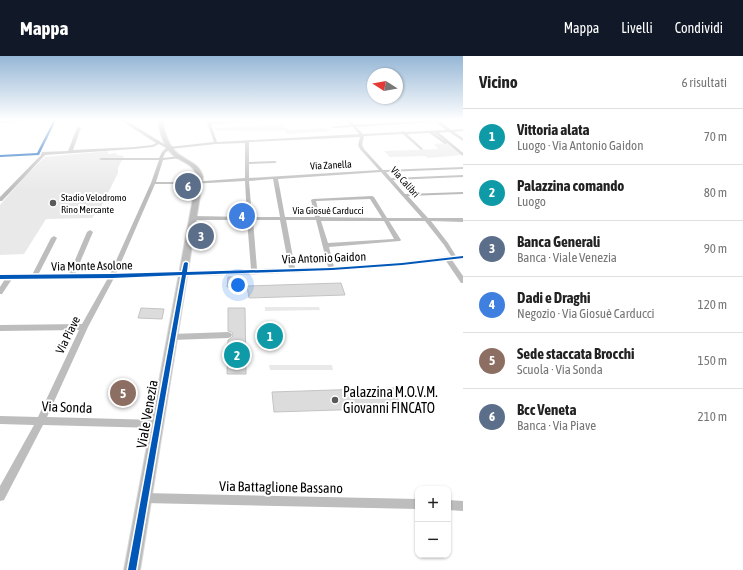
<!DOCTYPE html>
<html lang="it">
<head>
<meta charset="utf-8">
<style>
	:root { --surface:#fff; --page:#f2f2f2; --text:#222; --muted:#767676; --line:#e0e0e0; --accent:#111827 }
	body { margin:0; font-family:"Asap Condensed",sans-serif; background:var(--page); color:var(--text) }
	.controls { position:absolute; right:12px; bottom:12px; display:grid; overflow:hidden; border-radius:8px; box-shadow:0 1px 3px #0004 }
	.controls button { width:36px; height:36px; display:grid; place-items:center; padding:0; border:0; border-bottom:1px solid var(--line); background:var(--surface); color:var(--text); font:20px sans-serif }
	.compass { position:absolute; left:367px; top:12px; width:36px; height:36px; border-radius:50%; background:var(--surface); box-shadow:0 1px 3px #0004; rotate:281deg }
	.you { position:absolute; left:238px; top:229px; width:14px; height:14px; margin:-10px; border:3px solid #fff; border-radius:50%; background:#1a73e8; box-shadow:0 0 0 6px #1a73e833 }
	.badge { display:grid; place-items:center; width:26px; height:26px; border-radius:50%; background:var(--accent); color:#fff; font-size:13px; font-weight:700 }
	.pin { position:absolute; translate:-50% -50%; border:2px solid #fff; box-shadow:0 1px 4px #0006 }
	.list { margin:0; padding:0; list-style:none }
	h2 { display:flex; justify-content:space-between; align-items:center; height:52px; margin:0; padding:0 16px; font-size:17px }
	h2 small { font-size:13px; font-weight:400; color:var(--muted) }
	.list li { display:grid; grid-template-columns:26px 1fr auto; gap:12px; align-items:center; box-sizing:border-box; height:56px; padding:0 16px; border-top:1px solid var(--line) }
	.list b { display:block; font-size:15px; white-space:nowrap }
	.list p { margin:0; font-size:13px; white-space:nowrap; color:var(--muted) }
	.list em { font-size:13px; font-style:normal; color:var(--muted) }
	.map { position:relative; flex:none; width:463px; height:514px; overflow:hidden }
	header { display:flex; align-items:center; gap:24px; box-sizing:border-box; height:56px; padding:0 20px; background:var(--accent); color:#fff }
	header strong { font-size:19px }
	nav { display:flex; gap:22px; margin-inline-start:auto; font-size:14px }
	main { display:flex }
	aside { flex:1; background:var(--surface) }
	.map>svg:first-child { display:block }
	.green { fill:#e9e9e9 }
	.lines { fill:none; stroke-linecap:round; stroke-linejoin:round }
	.canal { fill:#bbb; fill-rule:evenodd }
	.building { fill:#dcdcdc; stroke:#c4c4c4 }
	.major-casing { stroke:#dbdbdb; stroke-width:2 }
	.minor { fill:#bdbdbd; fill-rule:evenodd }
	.major { fill:#bdbdbd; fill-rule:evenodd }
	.cycleway-casing { stroke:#fff; stroke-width:3 }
	.cycleway { fill:#0057b8; fill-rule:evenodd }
	.poi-dot { fill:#595959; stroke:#fff; stroke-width:1.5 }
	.labels { text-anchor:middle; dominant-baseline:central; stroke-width:4; stroke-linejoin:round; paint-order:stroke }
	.far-street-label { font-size:10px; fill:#000; stroke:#fff }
	.far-poi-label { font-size:10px; fill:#000; stroke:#fff; text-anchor:start }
	.street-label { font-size:12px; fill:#000; stroke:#fff }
	.near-poi-label { font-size:14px; fill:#000; stroke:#fff; text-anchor:start }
	.near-street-label { font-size:14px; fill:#000; stroke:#fff }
</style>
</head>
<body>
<header>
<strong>Mappa</strong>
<nav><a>Mappa</a><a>Livelli</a><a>Condividi</a></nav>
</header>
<main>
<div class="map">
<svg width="463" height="514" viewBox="0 0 463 514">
	<rect width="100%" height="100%" fill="#fff"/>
	<!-- green -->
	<g class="green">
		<polygon points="283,69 288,74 324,72 332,75 287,78 284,74 216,75 215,72"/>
		<polygon points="448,87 462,99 428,102 425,100 390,101 384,95 438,93 434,88"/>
		<polygon points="108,95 108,98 116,97 117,99 124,100 118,112 118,117 101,151 92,162 46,163 24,198 0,199 0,149 26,119 45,101"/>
		<polygon points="265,251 319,251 320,254 265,255"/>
		<polygon points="269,309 332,309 333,314 270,314"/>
	</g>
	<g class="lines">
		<!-- canal -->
		<polygon class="canal" points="435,75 437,75 463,97 463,100 435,77"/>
	</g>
	<!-- building -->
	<g class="building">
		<polygon points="228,221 236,221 236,231 227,231"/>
		<polygon points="341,227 345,239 249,242 247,230"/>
		<polygon points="141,252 164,253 162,263 138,262"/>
		<polygon points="228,252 245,252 246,318 227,318 228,284 231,282 233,280 232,276 228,275"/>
		<polygon points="394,332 401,352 274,356 272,336"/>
	</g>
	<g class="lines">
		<defs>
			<path id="major" d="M158 64H162C164 74 167 86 174 94 183 105 199 105 203 121L140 514H124L197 121C194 107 182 107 173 99 163 90 160 76 158 64Z"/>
		</defs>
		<!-- major casing -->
		<use href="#major" class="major-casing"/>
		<!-- minor -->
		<g class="minor">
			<polygon points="15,64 44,64 0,67 0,65"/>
			<path d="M53 64H57L41 96 68 95 77 72 79 71 81 72 73 94 134 91 152 89 156 87 120 64H125L169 91 214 86 206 64H210V66L284 64 211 68 217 86 359 78 353 71 333 72 331 71 351 69 346 64H350L354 69 438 64 451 74 463 73V75L454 76 463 82V85L449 76 434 77 446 86 447 87 445 88 429 77 407 78 422 92 423 93 421 94 403 78 364 80 362 89 364 93 383 114 463 111V113L386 116 391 122 463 119V121L393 124 405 138 463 136V138L408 140 428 162H463V166L431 165 448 187 456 200 463 199V203L452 204 463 220V227H461L446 205C336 218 225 219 114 222L88 271 47 361 157 364 160 365 162 368 160 371 157 372 43 369 4 444 0 445V430L34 369 0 368V360L38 361 79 274 0 275V269L82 268 108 222 12 223 2 238H0V231L5 223H0V219H32L51 182 54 180 57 182 38 219 69 218 87 176 90 174 93 176 75 218H110L151 127 159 104H101L99 103 101 102H159L162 96 166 92 159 88 153 91 134 93 45 99 2 145H0V141L41 99 0 101V99L37 97ZM435 66 446 74 405 76 403 75 401 76 363 78 356 71ZM360 81 358 89 360 93 379 114 249 122V108L275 107 277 106 275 105 249 106V86ZM245 87V122L190 126H156L163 104 181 102 183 101 181 100 163 102 165 97 170 93 216 88ZM381 116 422 162H387L374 141 372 140 313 143 311 144 315 161H285L278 123ZM273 123 280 161H252L249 125ZM245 125 247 161 193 160 190 162 193 164H247L251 213 116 218 155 128H190ZM370 143 382 162 320 161 316 145ZM253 164H280L289 212 257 213ZM286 164H316L328 211 295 212ZM321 165H384L394 183 328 187ZM389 165H425L444 189 451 200 402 206 334 211 329 191 400 185 401 184Z"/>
			<polygon points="228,276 231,277 232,279 231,281 228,282 172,284 169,283 168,281 169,279 172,278"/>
			<polygon points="144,437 418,443 418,453 144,447 140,446 139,442 140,438"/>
			<polygon points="448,444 463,445 463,455 448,454"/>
		</g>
		<!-- major -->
		<use href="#major" class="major"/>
		<defs>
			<g id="cycleway">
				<polygon points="54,64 56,64 39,99 0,101 0,99 37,97"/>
				<polygon points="463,200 463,202 402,209 332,214 186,219 136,514 128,514 182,219 112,222 0,223 0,219 112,218 182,216 184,207 186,206 188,207 187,216 332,212 402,207"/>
			</g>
		</defs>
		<!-- cycleway casing -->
		<use href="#cycleway" class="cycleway-casing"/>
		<!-- cycleway -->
		<use href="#cycleway" class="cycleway"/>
	</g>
	<!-- sky -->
	<linearGradient id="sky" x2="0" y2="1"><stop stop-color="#96b7d6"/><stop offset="0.47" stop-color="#fff"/><stop offset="1" stop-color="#fff" stop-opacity="0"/></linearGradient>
	<rect width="463" height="136" fill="url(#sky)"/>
	<!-- markers -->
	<g class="poi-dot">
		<circle cx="53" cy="147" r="4"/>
		<circle cx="335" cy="344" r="4"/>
	</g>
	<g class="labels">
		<!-- far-street labels -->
		<g class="far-street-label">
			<text transform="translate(331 109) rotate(-3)">Via Zanella</text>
			<text transform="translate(405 126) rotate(48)">Via Calibri</text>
			<text x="328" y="154">Via Giosuè Carducci</text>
		</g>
		<!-- far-poi labels -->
		<g class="far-poi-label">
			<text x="61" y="141">Stadio Velodromo<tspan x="61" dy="12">Rino Mercante</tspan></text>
		</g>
		<!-- street labels -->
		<g class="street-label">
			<text transform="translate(324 202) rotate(-2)">Via Antonio Gaidon</text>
			<text transform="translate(92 210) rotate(-1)">Via Monte Asolone</text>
			<text transform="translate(68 279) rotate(-64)">Via Piave</text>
		</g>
		<!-- near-poi labels -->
		<g class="near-poi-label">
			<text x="343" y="336">Palazzina M.O.V.M.<tspan x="343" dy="16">Giovanni FINCATO</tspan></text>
		</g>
		<!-- near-street labels -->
		<g class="near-street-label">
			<text transform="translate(67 351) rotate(2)">Via Sonda</text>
			<text transform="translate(147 358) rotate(-80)">Viale Venezia</text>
			<text transform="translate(281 431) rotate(1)">Via Battaglione Bassano</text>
		</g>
	</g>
</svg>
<div class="controls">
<button>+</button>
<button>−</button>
</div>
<svg class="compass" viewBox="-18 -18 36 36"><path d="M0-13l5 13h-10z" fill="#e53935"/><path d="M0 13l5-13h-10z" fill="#767676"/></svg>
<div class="you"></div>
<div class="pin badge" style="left:270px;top:280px;background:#0f9aa8">1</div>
<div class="pin badge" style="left:237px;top:299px;background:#0f9aa8">2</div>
<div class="pin badge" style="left:201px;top:180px;background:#5c6f8a">3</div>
<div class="pin badge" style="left:242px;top:160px;background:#3f7fe0">4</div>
<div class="pin badge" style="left:123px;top:337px;background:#8d6e63">5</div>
<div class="pin badge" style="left:188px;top:130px;background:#5c6f8a">6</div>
</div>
<aside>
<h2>Vicino<small>6 risultati</small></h2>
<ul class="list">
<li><span class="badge" style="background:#0f9aa8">1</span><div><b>Vittoria alata</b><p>Luogo · Via Antonio Gaidon</p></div><em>70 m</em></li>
<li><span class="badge" style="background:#0f9aa8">2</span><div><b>Palazzina comando</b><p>Luogo</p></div><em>80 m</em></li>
<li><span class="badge" style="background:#5c6f8a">3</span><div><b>Banca Generali</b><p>Banca · Viale Venezia</p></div><em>90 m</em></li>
<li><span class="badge" style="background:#3f7fe0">4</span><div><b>Dadi e Draghi</b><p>Negozio · Via Giosuè Carducci</p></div><em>120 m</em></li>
<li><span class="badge" style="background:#8d6e63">5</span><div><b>Sede staccata Brocchi</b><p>Scuola · Via Sonda</p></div><em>150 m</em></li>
<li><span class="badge" style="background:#5c6f8a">6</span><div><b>Bcc Veneta</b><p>Banca · Via Piave</p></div><em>210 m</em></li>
</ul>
</aside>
</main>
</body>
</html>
